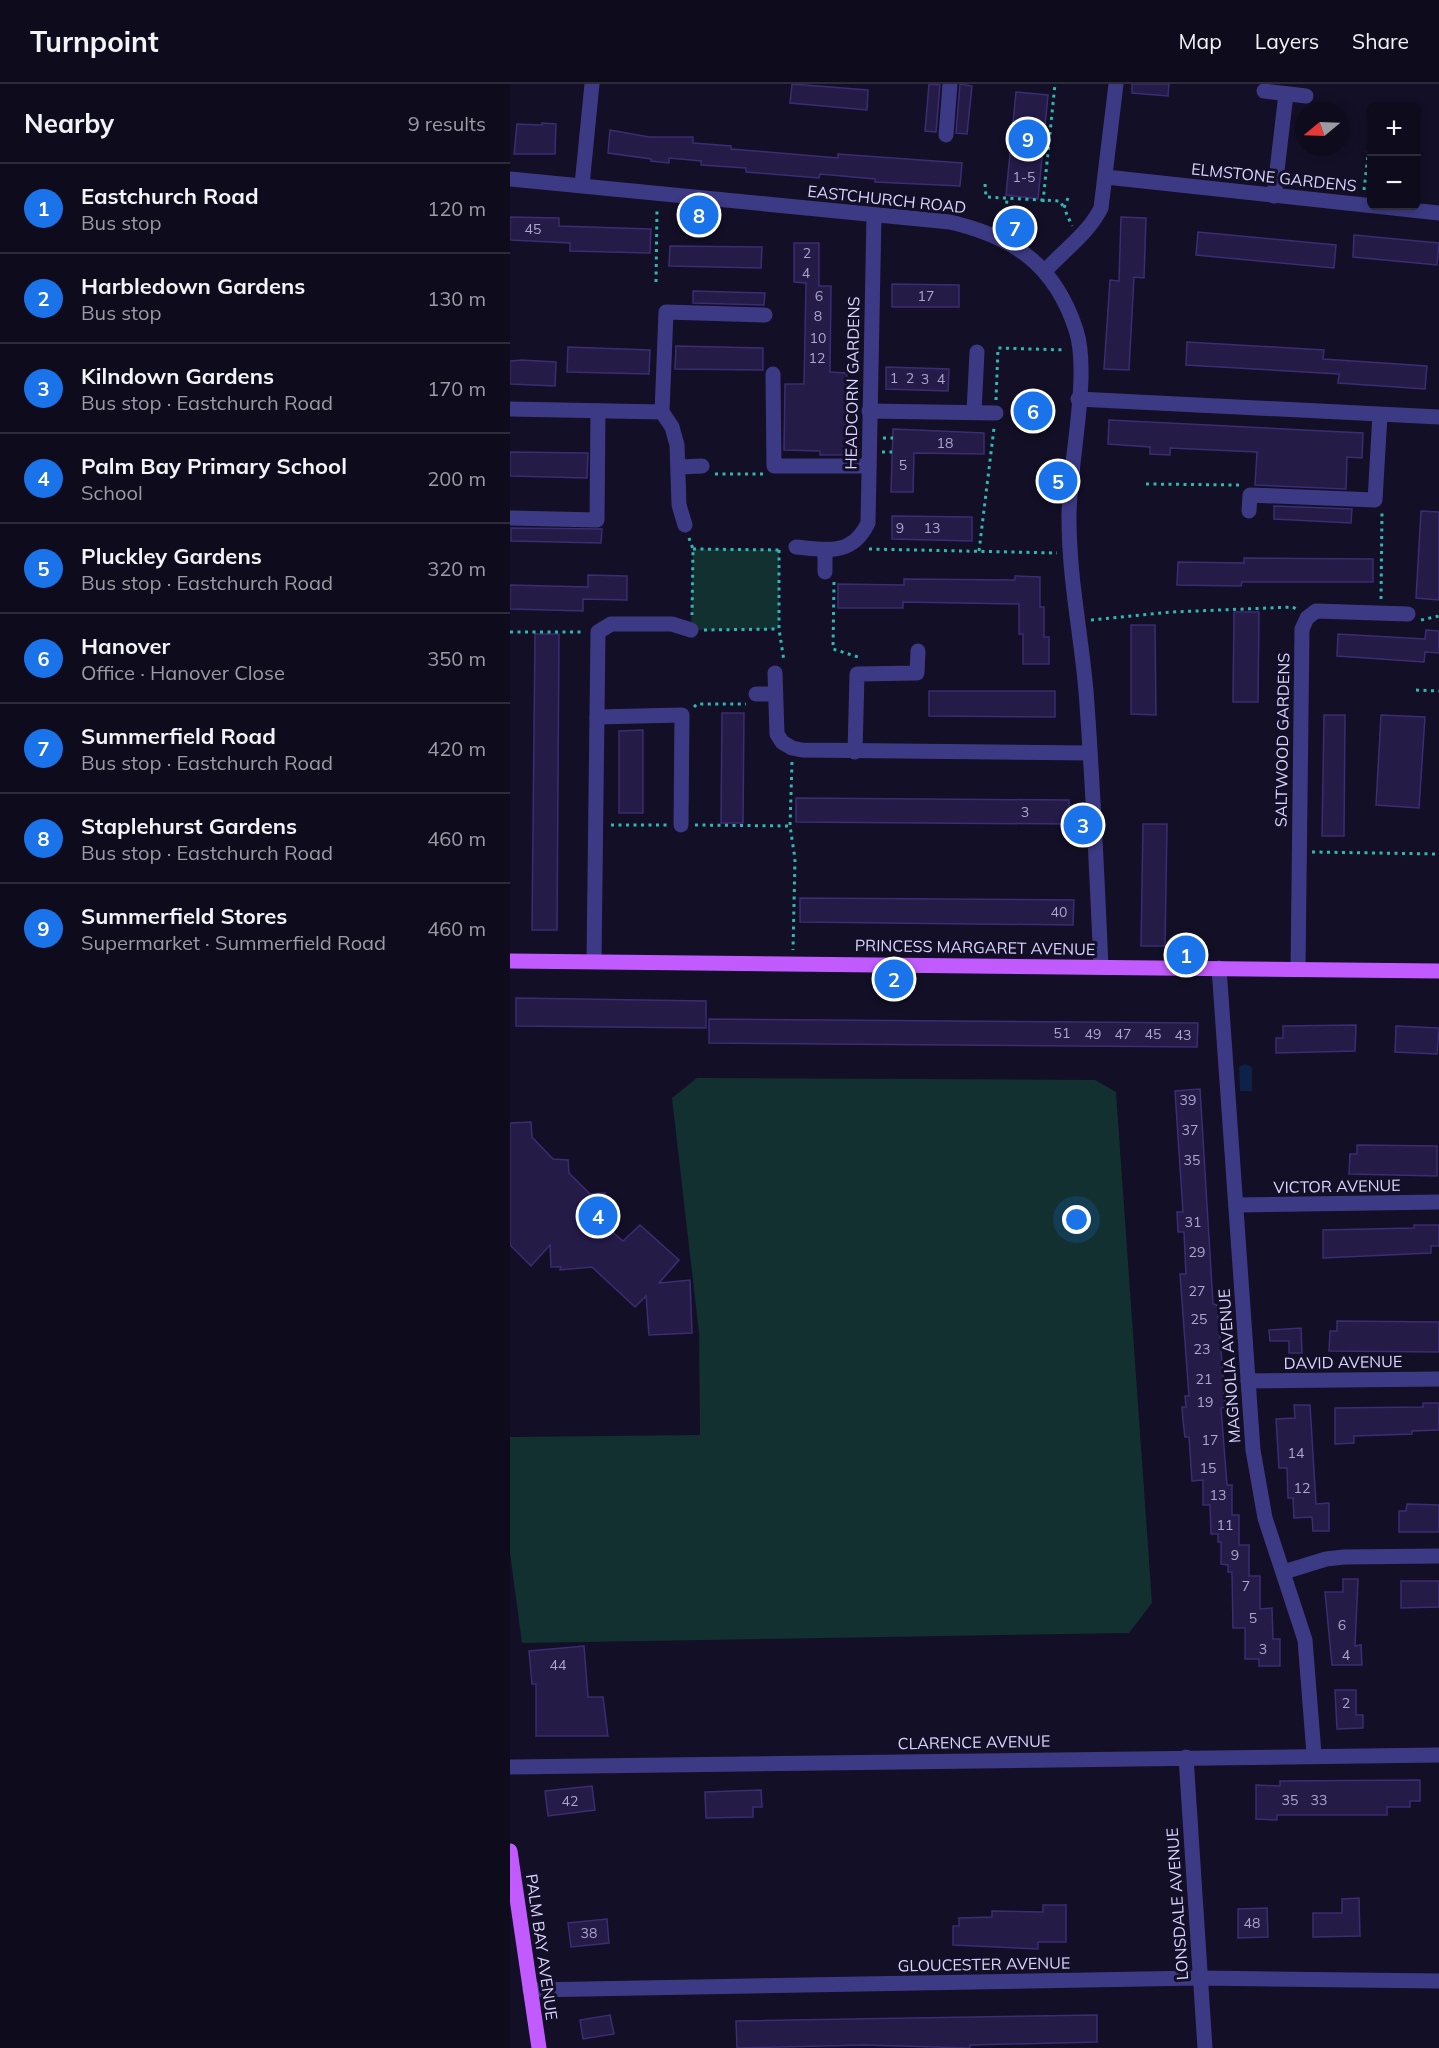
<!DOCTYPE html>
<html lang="en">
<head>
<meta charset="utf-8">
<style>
	:root { --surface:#0e0b1c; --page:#171425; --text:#f1f3f6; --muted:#9b9ba3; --line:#2e2b3b; --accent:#1a73e8 }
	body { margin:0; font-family:Mulish,sans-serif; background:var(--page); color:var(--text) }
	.controls { position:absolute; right:18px; top:18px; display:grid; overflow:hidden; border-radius:9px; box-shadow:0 3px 9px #0003 }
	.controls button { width:54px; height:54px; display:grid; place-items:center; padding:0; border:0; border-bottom:2px solid var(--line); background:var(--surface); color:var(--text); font:30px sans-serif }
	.compass { position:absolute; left:785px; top:18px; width:54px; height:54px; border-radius:50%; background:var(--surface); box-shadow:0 3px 9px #0003; rotate:251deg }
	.you { position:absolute; left:567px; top:1136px; width:21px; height:21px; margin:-15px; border:4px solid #fff; border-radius:50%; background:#1a73e8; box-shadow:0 0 0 9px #1a73e833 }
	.badge { display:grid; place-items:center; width:39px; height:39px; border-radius:50%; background:var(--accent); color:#fff; font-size:20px; font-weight:700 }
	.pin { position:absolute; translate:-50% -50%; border:3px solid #fff; box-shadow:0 2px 6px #0006 }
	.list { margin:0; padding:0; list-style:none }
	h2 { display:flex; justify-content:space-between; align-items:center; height:78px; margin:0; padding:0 24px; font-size:26px }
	h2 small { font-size:20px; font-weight:400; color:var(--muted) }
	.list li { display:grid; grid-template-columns:39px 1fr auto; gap:18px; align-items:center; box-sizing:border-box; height:90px; padding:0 24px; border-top:2px solid var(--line) }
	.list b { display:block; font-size:22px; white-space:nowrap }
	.list p { margin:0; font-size:20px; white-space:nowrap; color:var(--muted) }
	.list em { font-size:20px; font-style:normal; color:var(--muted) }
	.map { position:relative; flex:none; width:929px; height:1964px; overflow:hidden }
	header { display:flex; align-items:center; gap:36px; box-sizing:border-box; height:84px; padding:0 30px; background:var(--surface); border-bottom:2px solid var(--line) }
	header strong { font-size:28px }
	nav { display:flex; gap:33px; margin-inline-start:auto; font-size:21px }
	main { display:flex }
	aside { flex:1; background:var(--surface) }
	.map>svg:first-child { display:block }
	.green { fill:#12302f }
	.water { fill:#0c2248 }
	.building { fill:#241b47; stroke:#3b2d73; stroke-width:1.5 }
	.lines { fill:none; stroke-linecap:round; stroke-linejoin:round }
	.path { stroke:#2fb8b0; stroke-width:3; stroke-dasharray:3 4.5; stroke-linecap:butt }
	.minor { stroke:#3d3a85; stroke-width:15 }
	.major { stroke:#c25bff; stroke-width:15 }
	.labels { text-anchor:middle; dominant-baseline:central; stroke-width:6; stroke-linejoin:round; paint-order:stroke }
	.number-label { font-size:14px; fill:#aca6d1 }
	.street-label { font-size:16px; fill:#d9d4ff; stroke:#130f26 }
</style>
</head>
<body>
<header>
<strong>Turnpoint</strong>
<nav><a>Map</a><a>Layers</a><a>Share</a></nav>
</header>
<main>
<aside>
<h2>Nearby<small>9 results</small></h2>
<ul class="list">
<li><span class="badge">1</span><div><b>Eastchurch Road</b><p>Bus stop</p></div><em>120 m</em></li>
<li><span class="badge">2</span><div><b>Harbledown Gardens</b><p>Bus stop</p></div><em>130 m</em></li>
<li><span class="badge">3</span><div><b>Kilndown Gardens</b><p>Bus stop · Eastchurch Road</p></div><em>170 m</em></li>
<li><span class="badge">4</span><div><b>Palm Bay Primary School</b><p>School</p></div><em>200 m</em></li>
<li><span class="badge">5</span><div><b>Pluckley Gardens</b><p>Bus stop · Eastchurch Road</p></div><em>320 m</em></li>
<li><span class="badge">6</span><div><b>Hanover</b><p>Office · Hanover Close</p></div><em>350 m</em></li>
<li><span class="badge">7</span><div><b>Summerfield Road</b><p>Bus stop · Eastchurch Road</p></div><em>420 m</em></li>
<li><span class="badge">8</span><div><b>Staplehurst Gardens</b><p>Bus stop · Eastchurch Road</p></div><em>460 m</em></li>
<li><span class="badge">9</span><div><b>Summerfield Stores</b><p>Supermarket · Summerfield Road</p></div><em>460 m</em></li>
</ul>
</aside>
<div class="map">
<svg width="929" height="1964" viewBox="0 0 929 1964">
	<rect width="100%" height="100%" fill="#130f26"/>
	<!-- green -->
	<g class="green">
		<polygon points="183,465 269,466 269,545 181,546"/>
		<polygon points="187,994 585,996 606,1008 642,1519 619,1549 12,1559 0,1469 0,1353 190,1351 189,1249 162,1014"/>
	</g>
	<!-- water -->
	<polygon class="water" points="735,980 742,983 742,1007 730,1007 729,983"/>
	<!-- building -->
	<g class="building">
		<polygon points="282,0 358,6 357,26 280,19"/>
		<polygon points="419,0 430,1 426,48 415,47"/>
		<polygon points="450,0 462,2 457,50 446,49"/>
		<polygon points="622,0 659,0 658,12 622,9"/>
		<polygon points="506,8 538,11 528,115 496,111"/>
		<polygon points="32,39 46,40 45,70 4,70 7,40 32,41"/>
		<polygon points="100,46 139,53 183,53 183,59 221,62 221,65 328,74 328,70 452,79 450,102 365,98 365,95 310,90 309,94 236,88 236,84 191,81 191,77 159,74 159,79 141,77 141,75 98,69"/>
		<polygon points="0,133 49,134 49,142 141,145 140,169 60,167 60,159 0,156"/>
		<polygon points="611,133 636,134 634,194 624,193 619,286 594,285 600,196 609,197"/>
		<polygon points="688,148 826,161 824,184 686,171"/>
		<polygon points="844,151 929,159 927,181 843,173"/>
		<polygon points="284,159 309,159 309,202 321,202 320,288 337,289 335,371 310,371 310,367 274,366 275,300 294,300 296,199 284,198"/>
		<polygon points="160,162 252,163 251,184 159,182"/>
		<polygon points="382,200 449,201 449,223 382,223"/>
		<polygon points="183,207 255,209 254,221 183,219"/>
		<polygon points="677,258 814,266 813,275 917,282 915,305 828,299 829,290 676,281"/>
		<polygon points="166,262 253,264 253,286 165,285"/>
		<polygon points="58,263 140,266 139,290 57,288"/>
		<polygon points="12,276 46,278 45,302 0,300 0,277"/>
		<polygon points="376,283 439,285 438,307 376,305"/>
		<polygon points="599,336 853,349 852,374 837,373 836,405 745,401 747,368 660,364 660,371 640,370 640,363 598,360"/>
		<polygon points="383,345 474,349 474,370 404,369 403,408 381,408"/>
		<polygon points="0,368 78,369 77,394 0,392"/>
		<polygon points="764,422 842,425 841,439 764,435"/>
		<polygon points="911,427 929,428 929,516 906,514"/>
		<polygon points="382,432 462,433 462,457 382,455"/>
		<polygon points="1,444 92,445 91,459 1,457"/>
		<polygon points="734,474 863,475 863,498 732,498 731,502 667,501 668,478 734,479"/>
		<polygon points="78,491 117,492 117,516 73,515 73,527 0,525 0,501 78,503"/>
		<polygon points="505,492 530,493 530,523 534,523 534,553 539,553 539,580 513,580 513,550 509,550 509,520 393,518 393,524 328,524 328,500 394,501 394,495 505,496"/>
		<polygon points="724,528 749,528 748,618 723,618"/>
		<polygon points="621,541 645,541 646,631 621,630"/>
		<polygon points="916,546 929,547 929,569 915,568 914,578 827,572 828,550 915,555"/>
		<polygon points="25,550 49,550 47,846 22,846"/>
		<polygon points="419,607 545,607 545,633 419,632"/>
		<polygon points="212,629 234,629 233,739 211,739"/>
		<polygon points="814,631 835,631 834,752 812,752"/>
		<polygon points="871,631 915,633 909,724 866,721"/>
		<polygon points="133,646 133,729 109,729 109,647"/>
		<polygon points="286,714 559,716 559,740 286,738"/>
		<polygon points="633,740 657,740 655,862 631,862"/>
		<polygon points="290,814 564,816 563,841 290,838"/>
		<polygon points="6,914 196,917 196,944 6,942"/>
		<polygon points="199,935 688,939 687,963 199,959"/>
		<polygon points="846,941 845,967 766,969 766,954 773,954 773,942"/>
		<polygon points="886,942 929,944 927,970 885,968"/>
		<polygon points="690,1005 703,1220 707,1221 713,1290 715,1323 711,1324 717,1401 722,1401 722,1431 729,1431 729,1461 739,1461 739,1492 750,1492 750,1525 762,1524 763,1555 770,1555 770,1582 749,1582 749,1575 735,1575 735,1544 723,1544 722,1488 718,1488 718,1481 711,1480 711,1458 708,1458 708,1450 701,1450 700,1421 693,1421 693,1396 682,1397 679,1353 675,1353 673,1337 672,1323 676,1323 675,1312 679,1312 670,1190 676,1190 674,1148 668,1148 667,1128 673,1128 665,1007"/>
		<polygon points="21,1038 22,1053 43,1075 58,1076 59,1089 80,1110 95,1109 94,1124 102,1130 99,1145 113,1157 130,1141 169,1176 149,1199 180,1196 182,1249 139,1251 136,1212 125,1223 82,1183 50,1186 51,1183 41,1183 40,1161 21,1182 0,1161 0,1039"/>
		<polygon points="847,1061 927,1062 927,1092 839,1090 840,1070 847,1070"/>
		<polygon points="904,1141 929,1141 929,1162 921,1162 921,1169 813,1174 813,1146 904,1144"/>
		<polygon points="827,1237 929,1238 929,1268 819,1267 820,1247 827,1247"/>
		<polygon points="791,1244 792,1269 779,1269 779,1257 760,1257 759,1246"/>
		<polygon points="913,1319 929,1319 929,1346 902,1347 902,1350 844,1352 844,1359 825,1360 825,1324 913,1323"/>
		<polygon points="784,1321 800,1321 806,1420 819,1419 819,1447 803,1447 802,1433 784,1434 783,1414 778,1414 777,1384 769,1384 766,1335 785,1334"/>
		<polygon points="897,1420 929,1421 929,1448 889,1448 889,1427 896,1427"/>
		<polygon points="833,1495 848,1495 845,1562 851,1561 852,1581 822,1581 815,1508 833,1508"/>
		<polygon points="891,1497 929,1497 929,1523 891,1524"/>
		<polygon points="74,1562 78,1613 93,1613 98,1652 26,1652 26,1600 22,1600 19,1567"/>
		<polygon points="825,1606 846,1606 846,1631 853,1631 853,1644 827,1645"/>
		<polygon points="910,1696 910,1717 900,1717 900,1723 877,1723 877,1731 767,1731 767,1736 746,1735 746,1701 770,1702 770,1697"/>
		<polygon points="82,1702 85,1726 38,1732 35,1707"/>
		<polygon points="251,1706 252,1723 243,1723 243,1733 196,1734 195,1708"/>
		<polygon points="849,1814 850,1852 803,1853 803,1829 832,1829 832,1815"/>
		<polygon points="533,1821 556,1821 556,1858 528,1858 528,1865 443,1861 443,1842 449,1842 449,1834 482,1833 482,1827 533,1828"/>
		<polygon points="757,1824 758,1853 728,1854 728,1825"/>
		<polygon points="97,1835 99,1859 61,1863 58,1839"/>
		<polygon points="100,1931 104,1950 73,1955 70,1936"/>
		<polygon points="587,1931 587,1958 460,1961 460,1964 354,1961 227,1964 226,1937"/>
	</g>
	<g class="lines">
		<!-- path -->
		<g class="path">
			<polyline points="475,100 476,113 550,117 554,124"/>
			<polyline points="854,106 862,36"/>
			<polyline points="558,114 554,124 562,142"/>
			<polyline points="533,118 545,0"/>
			<polyline points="494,142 497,116"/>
			<polyline points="146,198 147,124"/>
			<polyline points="486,316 488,264 556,266"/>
			<polyline points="373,354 383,354"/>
			<polyline points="372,368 382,368"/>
			<polyline points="205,390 253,390"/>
			<polyline points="636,400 730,401"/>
			<polyline points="179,454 183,465 182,531"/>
			<polyline points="183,465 269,466"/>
			<polyline points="359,465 547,469"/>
			<polyline points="269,466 269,545 274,577"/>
			<polyline points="469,467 484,344"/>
			<polyline points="324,498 323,565 348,573 348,576"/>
			<polyline points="871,515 872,428"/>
			<polyline points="581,536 662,528 783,523 786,525"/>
			<polyline points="911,536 929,532"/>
			<polyline points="194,546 269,545"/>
			<polyline points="0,548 73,548"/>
			<polyline points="906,606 929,607"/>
			<polyline points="184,623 187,620 236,620"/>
			<polyline points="282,678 280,742 285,775 283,866"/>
			<polyline points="101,741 157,741"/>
			<polyline points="185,741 280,742"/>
			<polyline points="802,768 929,770"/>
		</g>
		<!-- minor -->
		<g class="minor">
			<polyline points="754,7 796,12"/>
			<polyline points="436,51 440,0"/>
			<polyline points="596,93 929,129"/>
			<path d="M0 95 440 138C504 153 545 181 566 246 581 291 558 384 559 435 559 493 571 550 576 607 583 699 587 791 591 883"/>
			<polyline points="72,101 82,0"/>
			<polyline points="764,112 776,10"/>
			<path d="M535 187C554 166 578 150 591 124L606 0"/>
			<polyline points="263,290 264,382 359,382"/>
			<polyline points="568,315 929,333"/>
			<polyline points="0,325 152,328"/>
			<polyline points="359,327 486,329"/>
			<polyline points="464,328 467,268"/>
			<polyline points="169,383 192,382"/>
			<polyline points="739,427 740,411 865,416 870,331"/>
			<polyline points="0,434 87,436 88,327"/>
			<polyline points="175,441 169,421 167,361 162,343 152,328 156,228 255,231"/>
			<path d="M286 463C318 466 342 472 358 439L364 131"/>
			<polyline points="315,466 315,488"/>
			<polyline points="265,589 267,650 272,658 282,664 292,666 580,669"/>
			<polyline points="246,610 265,610"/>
			<polyline points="87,633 172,631 171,741"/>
			<polyline points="345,668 347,590 407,589 408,567"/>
			<polyline points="84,877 88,548 101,540 162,540 181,546"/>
			<polyline points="709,884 743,1366 755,1434 795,1556 804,1670"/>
			<polyline points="788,885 792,545 797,534 806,527 898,530"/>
			<polyline points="726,1121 929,1118"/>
			<polyline points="738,1297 929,1295"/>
			<polyline points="774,1488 816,1475 834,1473 929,1472"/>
			<polyline points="676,1673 695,1964"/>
			<polyline points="0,1683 929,1671"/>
			<polyline points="20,1906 690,1894 929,1897"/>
		</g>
		<!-- major -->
		<g class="major">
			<polyline points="0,877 929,887"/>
			<polyline points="0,1767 29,1964"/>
		</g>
	</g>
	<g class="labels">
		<!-- number labels -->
		<g class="number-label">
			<text x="514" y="93">1-5</text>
			<text x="23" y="145">45</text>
			<text x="297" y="169">2</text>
			<text x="296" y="189">4</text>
			<text x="309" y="212">6</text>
			<text x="416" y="212">17</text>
			<text x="308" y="232">8</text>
			<text x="308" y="254">10</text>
			<text x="307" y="274">12</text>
			<text x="384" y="294">1</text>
			<text x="400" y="294">2</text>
			<text x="415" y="295">3</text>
			<text x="431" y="295">4</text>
			<text x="435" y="359">18</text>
			<text x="393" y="381">5</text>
			<text x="390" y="444">9</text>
			<text x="422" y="444">13</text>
			<text x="515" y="728">3</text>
			<text x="549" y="828">40</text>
			<text x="552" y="949">51</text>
			<text x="583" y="950">49</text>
			<text x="613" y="950">47</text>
			<text x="643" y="950">45</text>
			<text x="673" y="951">43</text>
			<text x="678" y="1016">39</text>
			<text x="680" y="1046">37</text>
			<text x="682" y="1076">35</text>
			<text x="683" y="1138">31</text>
			<text x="687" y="1168">29</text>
			<text x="687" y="1207">27</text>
			<text x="689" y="1235">25</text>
			<text x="692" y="1265">23</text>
			<text x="694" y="1295">21</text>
			<text x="695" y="1318">19</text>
			<text x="700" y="1356">17</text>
			<text x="786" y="1369">14</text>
			<text x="698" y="1384">15</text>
			<text x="792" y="1404">12</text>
			<text x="708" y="1411">13</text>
			<text x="715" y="1441">11</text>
			<text x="725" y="1471">9</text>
			<text x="736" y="1502">7</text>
			<text x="743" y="1534">5</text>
			<text x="832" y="1541">6</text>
			<text x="753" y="1565">3</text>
			<text x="836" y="1571">4</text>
			<text x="48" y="1581">44</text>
			<text x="836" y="1619">2</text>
			<text x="780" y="1716">35</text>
			<text x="809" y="1716">33</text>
			<text x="60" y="1717">42</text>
			<text x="742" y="1839">48</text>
			<text x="79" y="1849">38</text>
		</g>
		<!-- street labels -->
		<g class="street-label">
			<text transform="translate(764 93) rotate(6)">ELMSTONE GARDENS</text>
			<text transform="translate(377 115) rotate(6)">EASTCHURCH ROAD</text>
			<text transform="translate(342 299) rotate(-89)">HEADCORN GARDENS</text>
			<text transform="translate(772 656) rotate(-89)">SALTWOOD GARDENS</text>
			<text transform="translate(465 863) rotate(1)">PRINCESS MARGARET AVENUE</text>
			<text transform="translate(827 1102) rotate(-1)">VICTOR AVENUE</text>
			<text transform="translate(833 1278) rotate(-1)">DAVID AVENUE</text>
			<text transform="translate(719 1282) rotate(-94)">MAGNOLIA AVENUE</text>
			<text transform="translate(464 1658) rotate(-1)">CLARENCE AVENUE</text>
			<text transform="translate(667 1820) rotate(-94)">LONSDALE AVENUE</text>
			<text transform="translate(32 1863) rotate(82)">PALM BAY AVENUE</text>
			<text transform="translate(474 1880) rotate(-1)">GLOUCESTER AVENUE</text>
		</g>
	</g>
</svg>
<div class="controls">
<button>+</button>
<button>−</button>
</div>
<svg class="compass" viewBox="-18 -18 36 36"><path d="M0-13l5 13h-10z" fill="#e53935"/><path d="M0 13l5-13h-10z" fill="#9b9ba3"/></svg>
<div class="you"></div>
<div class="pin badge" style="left:676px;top:871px">1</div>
<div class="pin badge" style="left:384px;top:895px">2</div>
<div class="pin badge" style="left:573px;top:741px">3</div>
<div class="pin badge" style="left:88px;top:1132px">4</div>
<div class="pin badge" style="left:548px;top:397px">5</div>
<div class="pin badge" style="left:523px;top:327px">6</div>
<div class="pin badge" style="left:505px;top:144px">7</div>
<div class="pin badge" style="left:189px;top:131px">8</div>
<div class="pin badge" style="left:518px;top:55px">9</div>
</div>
</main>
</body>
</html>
